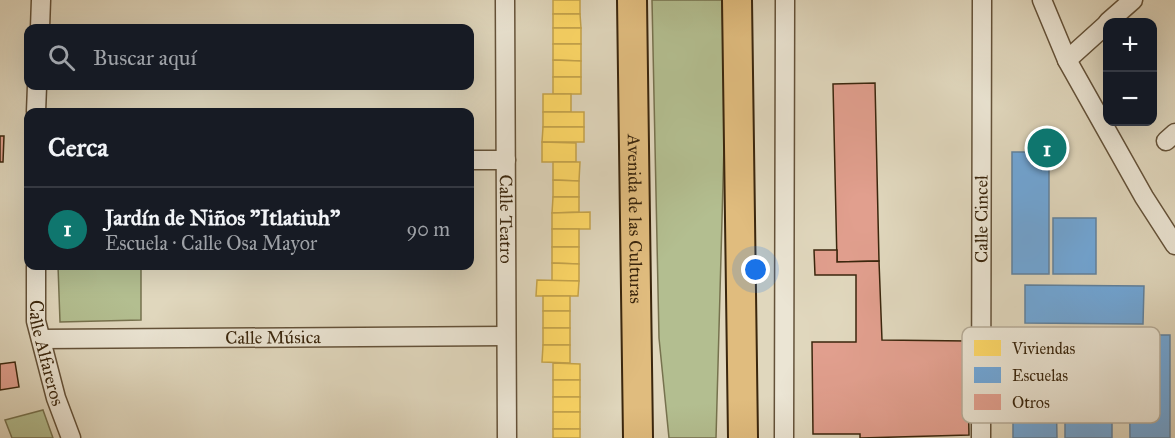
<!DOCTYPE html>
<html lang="es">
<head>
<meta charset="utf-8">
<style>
	:root { --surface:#171b24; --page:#20242c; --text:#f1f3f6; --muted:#9ea1a6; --line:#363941; --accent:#0f766e }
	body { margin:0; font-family:"IM FELL Great Primer",serif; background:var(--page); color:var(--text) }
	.controls { position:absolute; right:18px; top:18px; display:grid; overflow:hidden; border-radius:12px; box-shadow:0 6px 24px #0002 }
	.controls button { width:54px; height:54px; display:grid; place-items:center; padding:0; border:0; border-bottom:2px solid var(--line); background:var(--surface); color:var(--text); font:30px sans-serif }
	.you { position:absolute; left:756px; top:270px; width:21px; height:21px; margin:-15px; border:4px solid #fff; border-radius:50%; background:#1a73e8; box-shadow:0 0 0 9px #1a73e833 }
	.badge { display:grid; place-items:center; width:39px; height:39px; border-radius:50%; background:var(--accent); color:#fff; font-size:20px; font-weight:700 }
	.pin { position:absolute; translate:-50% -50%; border:3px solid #fff; box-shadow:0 2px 6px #0006 }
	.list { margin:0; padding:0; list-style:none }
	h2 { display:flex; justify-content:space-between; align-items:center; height:78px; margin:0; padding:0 24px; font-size:26px }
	h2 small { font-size:20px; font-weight:400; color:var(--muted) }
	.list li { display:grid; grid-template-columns:39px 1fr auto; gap:18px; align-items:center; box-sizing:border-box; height:84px; padding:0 24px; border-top:2px solid var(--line) }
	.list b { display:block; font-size:22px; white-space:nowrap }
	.list p { margin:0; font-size:20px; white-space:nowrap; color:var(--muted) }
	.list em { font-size:20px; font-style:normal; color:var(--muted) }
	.icon { flex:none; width:33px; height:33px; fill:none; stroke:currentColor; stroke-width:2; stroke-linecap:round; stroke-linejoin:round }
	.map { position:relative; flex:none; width:1175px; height:438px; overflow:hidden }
	.search { position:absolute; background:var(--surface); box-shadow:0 6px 24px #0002; left:24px; top:24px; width:450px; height:66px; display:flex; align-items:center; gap:15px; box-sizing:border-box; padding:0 21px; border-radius:12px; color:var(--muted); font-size:22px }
	.panel { position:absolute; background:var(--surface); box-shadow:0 6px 24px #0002; left:24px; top:108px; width:450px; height:162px; border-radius:12px }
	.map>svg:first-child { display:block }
	.green { fill:#b3be90; stroke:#76724e; stroke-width:1.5 }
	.homes { fill:#ffd966; stroke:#c4a34b; stroke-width:1.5 }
	.schools { fill:#6fa8dc; stroke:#5f819e; stroke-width:1.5 }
	.building { fill:#e19f8e; stroke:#3a260d; stroke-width:1.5 }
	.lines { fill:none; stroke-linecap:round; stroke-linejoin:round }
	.street-casing { stroke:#645239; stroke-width:21 }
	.primary-casing { stroke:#3a260d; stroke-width:32 }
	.street { stroke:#ebe5d4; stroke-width:18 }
	.primary { stroke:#e0bc7e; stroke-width:28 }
	.labels { text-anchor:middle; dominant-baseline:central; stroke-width:6; stroke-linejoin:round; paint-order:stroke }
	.street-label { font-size:18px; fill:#3a260d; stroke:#ebe5d4 }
	.key { fill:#ebe5d4; stroke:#b6ac98; stroke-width:1.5 }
	.key-label { font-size:16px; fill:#3a260d }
</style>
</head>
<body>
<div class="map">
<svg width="1175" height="438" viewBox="0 0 1175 438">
	<rect width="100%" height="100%" fill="#e0d7bd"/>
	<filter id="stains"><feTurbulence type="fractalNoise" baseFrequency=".00333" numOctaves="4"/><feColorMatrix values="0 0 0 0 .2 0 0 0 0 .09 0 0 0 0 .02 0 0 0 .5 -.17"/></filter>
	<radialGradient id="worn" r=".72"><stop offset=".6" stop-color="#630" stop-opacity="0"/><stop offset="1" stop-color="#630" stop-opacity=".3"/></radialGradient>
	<!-- green -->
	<g class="green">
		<polygon points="652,0 722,0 725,110 716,438 669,438 659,338"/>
		<polygon points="58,266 141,266 141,320 60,322"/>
		<polygon points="43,410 53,438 12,438 5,420"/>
	</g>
	<!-- homes -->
	<g class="homes">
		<rect x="553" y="0" width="27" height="14"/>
		<polygon points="553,14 580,14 581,28 553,28"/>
		<rect x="553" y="28" width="28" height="16"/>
		<polygon points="553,44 581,44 581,61 553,60"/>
		<polygon points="553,60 581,61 581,77 553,77"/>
		<rect x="553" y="77" width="28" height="17"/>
		<rect x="543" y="94" width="28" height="18"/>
		<rect x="543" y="112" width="41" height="15"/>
		<polygon points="543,127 584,127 584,142 542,142"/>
		<polygon points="542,142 576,143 576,162 542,162"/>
		<polygon points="553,162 580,162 579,181 553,180"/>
		<polygon points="553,180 579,181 579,197 553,197"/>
		<polygon points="553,197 579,197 579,212 552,213"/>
		<polygon points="590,212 590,229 552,229 552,213"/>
		<rect x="552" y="229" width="27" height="18"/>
		<polygon points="552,247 579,247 579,264 552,263"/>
		<polygon points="552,263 579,264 579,281 552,281"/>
		<polygon points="537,280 579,281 578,296 536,296"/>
		<rect x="543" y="296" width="27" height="15"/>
		<rect x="543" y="311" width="27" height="17"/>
		<rect x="543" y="328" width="27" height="17"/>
		<polygon points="543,345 570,345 570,363 542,362"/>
		<polygon points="553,363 580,364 580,380 553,380"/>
		<rect x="553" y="380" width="27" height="17"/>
		<rect x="553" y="397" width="27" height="15"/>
		<rect x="553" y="412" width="27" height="17"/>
		<rect x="553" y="429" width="27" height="9"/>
	</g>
	<!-- schools -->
	<g class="schools">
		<rect x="1012" y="152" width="37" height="122"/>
		<rect x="1053" y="218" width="43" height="56"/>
		<polygon points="1025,285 1144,286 1143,324 1025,323"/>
		<polygon points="1129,335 1170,335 1170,438 1130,438"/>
		<rect x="1065" y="371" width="47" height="67"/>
		<polygon points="1013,388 1056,388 1057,438 1013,438"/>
	</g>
	<!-- building -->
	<g class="building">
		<polygon points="875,83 879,261 837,262 833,84"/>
		<polygon points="0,136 4,136 3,162 0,162"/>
		<polygon points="814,250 837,250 837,262 879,261 882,340 967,341 969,435 860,438 860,434 813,434 812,342 856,342 856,275 815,275"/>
		<polygon points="15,362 19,387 0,390 0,364"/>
	</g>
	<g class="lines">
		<defs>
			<g id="street">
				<path id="s1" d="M505 0 507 438"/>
				<polyline points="1042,0 1067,60 1144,197 1175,245"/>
				<polyline points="1108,22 1133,0"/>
				<polyline points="40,28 41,0"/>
				<polyline points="1067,60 1108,23"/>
				<polyline points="36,112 37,86"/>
				<polyline points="1166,141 1175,133"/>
				<polyline points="470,160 506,160"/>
				<path id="s2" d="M36 266V321L56 398 71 438"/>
				<path id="s3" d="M41 339 506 336"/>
				<polyline points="784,438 785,0"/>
				<path id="s4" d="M981 438 982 0"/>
			</g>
			<g id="primary">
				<path id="s5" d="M632 0 638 438"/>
				<polyline points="737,0 743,438"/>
			</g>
		</defs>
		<!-- street casing -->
		<use href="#street" class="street-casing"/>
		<!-- primary casing -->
		<use href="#primary" class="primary-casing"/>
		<!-- street -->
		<use href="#street" class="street"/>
		<!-- primary -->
		<use href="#primary" class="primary"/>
	</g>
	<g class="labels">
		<!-- street labels -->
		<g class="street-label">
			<text stroke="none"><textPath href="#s1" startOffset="219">Calle Teatro</textPath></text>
			<text stroke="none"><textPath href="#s5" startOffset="219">Avenida de las Culturas</textPath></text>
			<text stroke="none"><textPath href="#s4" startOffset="219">Calle Cincel</textPath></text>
			<text stroke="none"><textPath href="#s3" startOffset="232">Calle Música</textPath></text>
			<text stroke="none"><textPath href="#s2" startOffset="88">Calle Alfareros</textPath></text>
		</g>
	</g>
	<!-- legend -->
	<rect x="962" y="327" width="198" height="96" rx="9" class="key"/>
	<rect x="974" y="340" width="27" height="16" fill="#ffd966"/>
	<rect x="974" y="367" width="27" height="16" fill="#6fa8dc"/>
	<rect x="974" y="394" width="27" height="16" fill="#e19f8e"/>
	<g class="key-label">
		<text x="1012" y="354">Viviendas</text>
		<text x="1012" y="381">Escuelas</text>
		<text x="1012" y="408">Otros</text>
	</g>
	<rect width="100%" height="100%" filter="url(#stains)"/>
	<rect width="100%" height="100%" fill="url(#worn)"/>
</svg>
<div class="controls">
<button>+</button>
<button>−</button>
</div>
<div class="you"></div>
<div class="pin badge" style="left:1047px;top:148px">1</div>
<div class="search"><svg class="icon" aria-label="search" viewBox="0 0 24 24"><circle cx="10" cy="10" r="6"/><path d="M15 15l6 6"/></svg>Buscar aquí</div>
<section class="panel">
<h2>Cerca<small></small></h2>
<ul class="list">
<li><span class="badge">1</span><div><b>Jardín de Niños &quot;Itlatiuh&quot;</b><p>Escuela · Calle Osa Mayor</p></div><em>90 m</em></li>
</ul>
</section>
</div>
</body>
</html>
